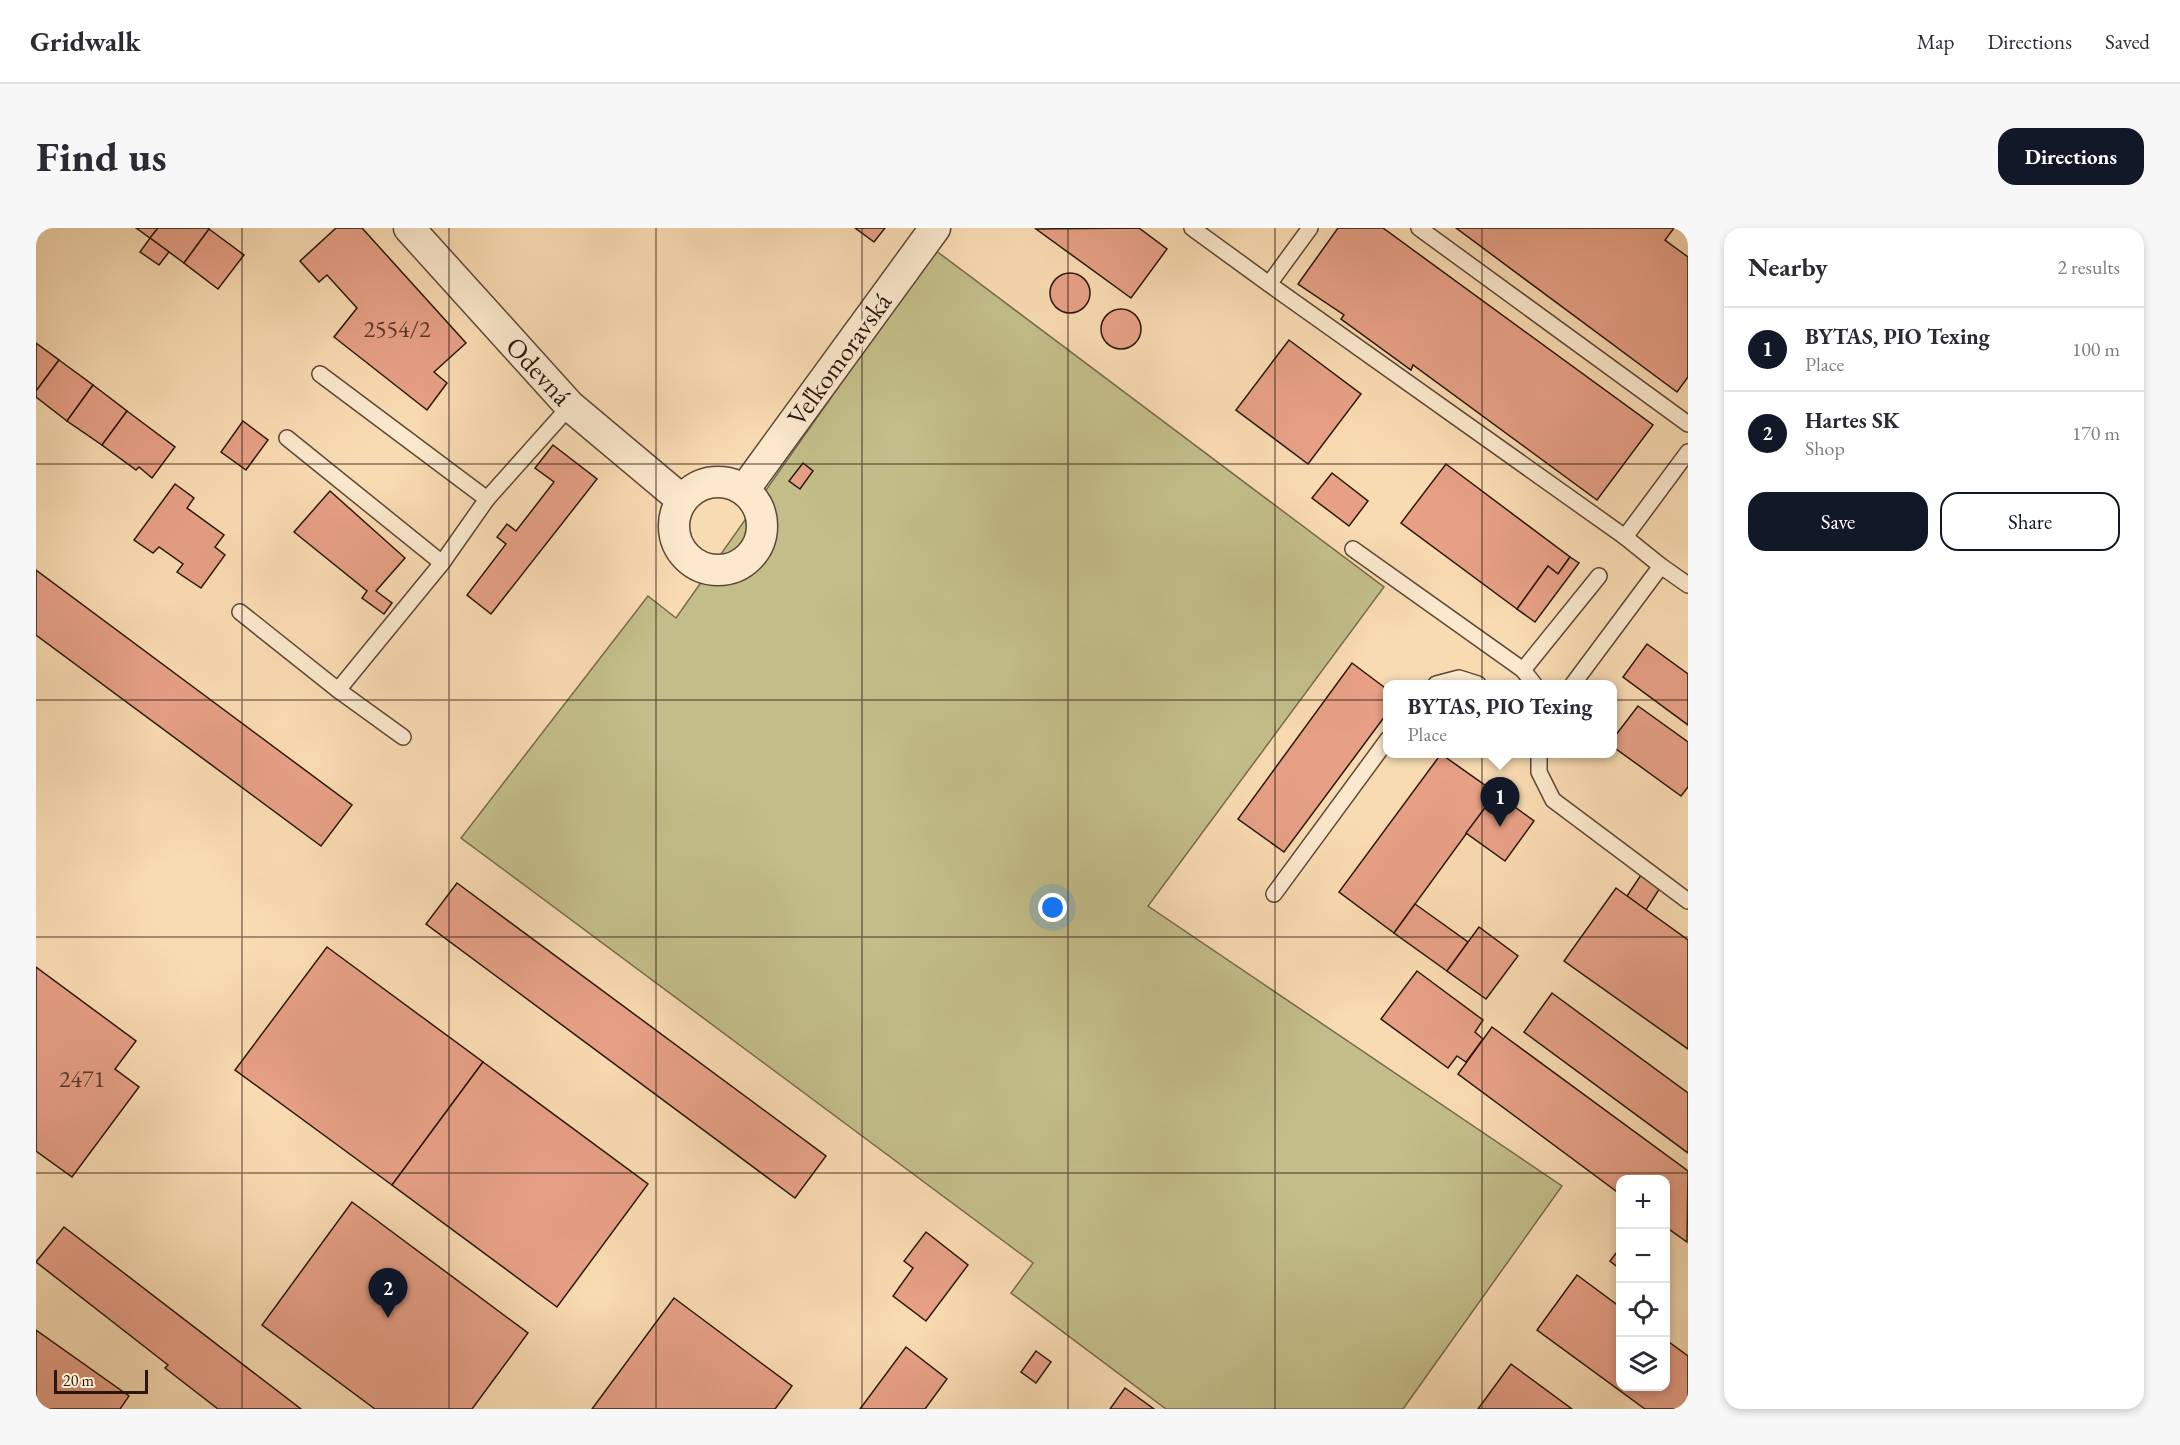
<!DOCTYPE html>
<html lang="en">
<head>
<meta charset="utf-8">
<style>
	:root { --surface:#fff; --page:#f7f7f7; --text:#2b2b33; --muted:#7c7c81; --line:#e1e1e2; --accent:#111827 }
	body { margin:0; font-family:"EB Garamond",serif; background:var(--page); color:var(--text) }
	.controls { position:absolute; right:18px; bottom:18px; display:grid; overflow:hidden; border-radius:12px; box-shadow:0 3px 9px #0003 }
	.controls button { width:54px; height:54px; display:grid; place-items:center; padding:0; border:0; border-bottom:2px solid var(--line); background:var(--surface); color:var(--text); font:30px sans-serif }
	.scale { position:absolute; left:18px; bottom:15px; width:94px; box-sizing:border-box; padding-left:6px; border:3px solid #29170e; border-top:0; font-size:16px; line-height:21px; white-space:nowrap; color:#29170e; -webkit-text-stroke:4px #fbe8cd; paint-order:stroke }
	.you { position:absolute; left:1017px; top:680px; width:21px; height:21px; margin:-15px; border:4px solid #fff; border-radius:50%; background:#1a73e8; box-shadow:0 0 0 9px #1a73e833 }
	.badge { display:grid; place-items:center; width:39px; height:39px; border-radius:50%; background:var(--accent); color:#fff; font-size:20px; font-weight:700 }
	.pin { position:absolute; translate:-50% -50px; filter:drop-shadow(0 2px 3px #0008) }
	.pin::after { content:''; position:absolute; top:32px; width:21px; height:18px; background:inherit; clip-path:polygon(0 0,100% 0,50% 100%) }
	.popup { position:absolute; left:1347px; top:452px; width:234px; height:78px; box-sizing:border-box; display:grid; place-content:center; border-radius:12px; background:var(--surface); filter:drop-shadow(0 2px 4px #0005); font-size:20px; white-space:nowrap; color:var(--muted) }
	.popup b { font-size:22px; color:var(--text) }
	.popup::after { content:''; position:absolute; left:50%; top:100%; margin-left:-12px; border:12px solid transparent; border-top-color:var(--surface) }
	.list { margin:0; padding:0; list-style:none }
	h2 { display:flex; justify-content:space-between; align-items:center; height:78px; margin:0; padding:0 24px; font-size:26px }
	h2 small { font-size:20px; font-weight:400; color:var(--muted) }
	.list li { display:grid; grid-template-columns:39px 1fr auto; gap:18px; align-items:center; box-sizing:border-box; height:84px; padding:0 24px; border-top:2px solid var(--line) }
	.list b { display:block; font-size:22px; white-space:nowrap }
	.list p { margin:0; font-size:20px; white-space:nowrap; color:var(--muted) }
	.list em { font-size:20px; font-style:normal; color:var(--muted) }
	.actions { display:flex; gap:12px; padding:18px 24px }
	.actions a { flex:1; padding:14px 0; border:2px solid var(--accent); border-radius:18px; text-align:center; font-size:21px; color:var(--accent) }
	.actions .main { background:var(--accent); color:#fff }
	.icon { flex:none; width:33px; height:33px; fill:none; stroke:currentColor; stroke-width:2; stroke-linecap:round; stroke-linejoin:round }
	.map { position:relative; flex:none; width:1652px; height:1181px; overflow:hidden; border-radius:18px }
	header { display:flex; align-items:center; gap:36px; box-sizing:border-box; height:84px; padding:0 30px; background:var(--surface); border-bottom:2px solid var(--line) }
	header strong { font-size:28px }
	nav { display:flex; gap:33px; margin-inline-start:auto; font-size:21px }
	.intro { display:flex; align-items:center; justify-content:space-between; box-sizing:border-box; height:144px; padding:0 36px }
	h1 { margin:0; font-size:42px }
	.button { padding:15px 27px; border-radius:18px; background:var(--accent); color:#fff; font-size:21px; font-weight:700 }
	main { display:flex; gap:36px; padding:0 36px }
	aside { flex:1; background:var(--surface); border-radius:18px; box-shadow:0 3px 9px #0003 }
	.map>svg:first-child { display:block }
	.green { fill:#c3be89; stroke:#766a4c; stroke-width:1.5 }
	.building { fill:#e7a086; stroke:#29170e; stroke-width:1.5 }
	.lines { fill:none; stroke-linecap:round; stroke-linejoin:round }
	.service-casing { stroke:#5d4837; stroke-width:18 }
	.minor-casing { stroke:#5d4837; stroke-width:33 }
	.service { stroke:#fbe8cd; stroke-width:15 }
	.minor { stroke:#fbe8cd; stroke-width:30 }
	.grid { fill:none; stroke:#29170e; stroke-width:1.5; stroke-opacity:0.55 }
	.labels { text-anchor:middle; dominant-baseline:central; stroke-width:6; stroke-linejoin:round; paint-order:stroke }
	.number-label { font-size:24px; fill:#58392c }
	.street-label { font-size:27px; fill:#29170e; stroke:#fbe8cd }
</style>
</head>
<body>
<header>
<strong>Gridwalk</strong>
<nav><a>Map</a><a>Directions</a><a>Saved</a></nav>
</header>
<div class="intro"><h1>Find us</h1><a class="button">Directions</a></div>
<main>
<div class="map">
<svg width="1652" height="1181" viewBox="0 0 1652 1181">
	<rect width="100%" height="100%" fill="#f9dbb2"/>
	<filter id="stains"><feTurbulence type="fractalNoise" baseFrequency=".00333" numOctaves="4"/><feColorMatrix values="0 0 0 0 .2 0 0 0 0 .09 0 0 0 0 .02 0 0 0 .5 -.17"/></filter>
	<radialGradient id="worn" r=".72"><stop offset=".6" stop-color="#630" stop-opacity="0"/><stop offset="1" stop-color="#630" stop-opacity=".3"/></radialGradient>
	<!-- green -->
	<polygon class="green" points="899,22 1348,359 1112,678 1526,958 1367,1181 1130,1181 975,1065 997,1035 425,610 612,368 640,390"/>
	<!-- building -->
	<g class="building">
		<polygon points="100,0 122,0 114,10"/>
		<polygon points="122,0 173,0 173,1 148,35 114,10"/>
		<polygon points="300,0 326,0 430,115 398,144 411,155 391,182 298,109 321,80 291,47 283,54 264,33"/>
		<polygon points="819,0 849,0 838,14"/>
		<polygon points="1103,0 1131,21 1095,70 1000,1"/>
		<polygon points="1302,0 1347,0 1617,197 1561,272 1377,137 1375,142 1305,91 1308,87 1262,56"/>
		<polygon points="1420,0 1638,0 1629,12 1652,29 1652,149 1641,164"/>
		<polygon points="173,1 208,27 182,61 148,35"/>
		<polygon points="114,10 133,24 123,37 104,24"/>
		<circle cx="1034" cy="65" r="20"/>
		<circle cx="1085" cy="101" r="20"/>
		<polygon points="1253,112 1325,166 1272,236 1200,182"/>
		<polygon points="0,115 23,132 0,163"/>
		<polygon points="23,132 57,157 31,193 0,169 0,163"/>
		<polygon points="57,157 91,183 66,217 31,193"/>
		<polygon points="91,183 139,219 116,250 103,239 100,242 66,217"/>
		<polygon points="207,193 232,212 210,242 185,224"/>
		<polygon points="517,217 561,251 455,386 431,367 470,316 461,309 471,296 480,303 518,254 499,240"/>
		<polygon points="767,235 777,243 764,261 753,253"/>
		<polygon points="1410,236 1534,329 1522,346 1512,338 1481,381 1365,295"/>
		<polygon points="1296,245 1332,273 1313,298 1276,270"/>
		<polygon points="139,256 158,270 151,280 188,307 179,319 189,327 165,360 141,344 147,336 123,319 117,325 98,312"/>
		<polygon points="294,263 369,330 340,363 356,375 348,386 326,370 331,363 258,304"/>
		<polygon points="1534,329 1543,335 1499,394 1481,381 1512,338 1522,346"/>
		<polygon points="0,342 316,577 285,618 0,407"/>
		<polygon points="1611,416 1652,446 1652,497 1587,449"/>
		<polygon points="1316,435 1352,462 1352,484 1248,624 1202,591"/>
		<polygon points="1602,478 1652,514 1652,559 1645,568 1576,518 1576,512"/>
		<polygon points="1405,526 1460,565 1358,705 1303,664"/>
		<polygon points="1460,565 1498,593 1469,633 1430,605"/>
		<polygon points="1605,647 1624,660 1610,682 1591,668"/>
		<polygon points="421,655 790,928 759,970 390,696"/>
		<polygon points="1580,660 1652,712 1652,821 1528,733"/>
		<polygon points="1379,676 1432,714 1411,743 1358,705"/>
		<polygon points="1443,699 1482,728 1450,771 1411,743"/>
		<polygon points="291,719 447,834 356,957 199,842"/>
		<polygon points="0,739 100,813 79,841 103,859 36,949 0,923"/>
		<polygon points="1381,743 1447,792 1439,804 1447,811 1430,834 1421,828 1412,840 1345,791"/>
		<polygon points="1516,765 1652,865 1652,925 1488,804"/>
		<polygon points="1456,799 1652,943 1651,1014 1630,999 1630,952 1584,952 1584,966 1422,846"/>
		<polygon points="447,834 612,956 521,1079 356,957"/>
		<polygon points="316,974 492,1105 436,1181 339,1181 226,1097"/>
		<polygon points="28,999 265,1181 182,1181 129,1140 132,1137 0,1034"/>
		<polygon points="890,1004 932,1037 890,1093 857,1068 877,1040 868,1033"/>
		<polygon points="1584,1020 1584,1041 1574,1033"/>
		<polygon points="1541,1047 1584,1079 1584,1158 1630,1158 1630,1112 1652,1128 1652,1181 1609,1181 1501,1102"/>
		<polygon points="638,1070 756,1158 739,1181 556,1181"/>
		<polygon points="0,1102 93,1168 84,1181 0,1181"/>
		<polygon points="870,1119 911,1151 889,1181 824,1181"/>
		<polygon points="1000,1123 1015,1134 1000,1155 985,1144"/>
		<polygon points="1475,1136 1536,1181 1442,1181"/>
		<polygon points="1089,1160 1118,1181 1074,1181"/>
	</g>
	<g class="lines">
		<defs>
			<g id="service">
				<polyline points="1156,0 1233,56"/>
				<polyline points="1274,0 1233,56 1589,309"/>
				<polyline points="1383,0 1652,196"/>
				<polyline points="284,146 451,271 534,178"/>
				<polyline points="251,210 406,335 451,271"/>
				<polyline points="1317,321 1487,442 1563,348"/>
				<polyline points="1625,338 1652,357"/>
				<polyline points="204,384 302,462"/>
				<polyline points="1487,442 1498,456"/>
				<polyline points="1400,456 1423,450 1442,456"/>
				<polyline points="1537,456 1625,338 1589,309 1652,224"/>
				<polyline points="367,509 302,462 406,335"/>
				<polyline points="1503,526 1503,544 1517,572 1652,673"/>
				<polyline points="1238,666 1352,511"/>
			</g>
			<g id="minor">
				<polyline points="373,0 534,178 646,272"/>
				<circle cx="682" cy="298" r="44"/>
				<polyline points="708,262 899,0"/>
			</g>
		</defs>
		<!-- service casing -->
		<use href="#service" class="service-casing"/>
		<!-- minor casing -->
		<use href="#minor" class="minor-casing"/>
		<!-- service -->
		<use href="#service" class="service"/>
		<!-- minor -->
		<use href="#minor" class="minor"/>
	</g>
	<!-- grid -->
	<path class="grid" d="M206 0V1181M413 0V1181M620 0V1181M826 0V1181M1032 0V1181M1239 0V1181M1446 0V1181M0 236H1652M0 472H1652M0 709H1652M0 945H1652"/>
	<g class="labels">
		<!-- number labels -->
		<g class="number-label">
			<text x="361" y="100">2554/2</text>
			<text x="46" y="850">2471</text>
		</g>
		<!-- street labels -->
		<g class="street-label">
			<text transform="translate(803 131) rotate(-54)">Veľkomoravská</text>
			<text transform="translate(503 143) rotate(47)">Odevná</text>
		</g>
	</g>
	<rect width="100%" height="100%" filter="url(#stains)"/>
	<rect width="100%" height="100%" fill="url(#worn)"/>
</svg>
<div class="controls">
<button>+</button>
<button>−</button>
<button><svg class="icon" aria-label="locate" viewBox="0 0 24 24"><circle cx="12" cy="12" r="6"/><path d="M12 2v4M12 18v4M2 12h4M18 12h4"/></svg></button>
<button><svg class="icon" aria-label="layers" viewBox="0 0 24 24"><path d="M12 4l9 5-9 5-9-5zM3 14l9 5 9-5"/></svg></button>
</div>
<div class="scale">20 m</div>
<div class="you"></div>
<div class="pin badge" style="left:1464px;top:599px">1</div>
<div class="popup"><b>BYTAS, PIO Texing</b>Place</div>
<div class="pin badge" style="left:352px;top:1090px">2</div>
</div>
<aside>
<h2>Nearby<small>2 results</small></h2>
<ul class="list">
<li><span class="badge">1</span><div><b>BYTAS, PIO Texing</b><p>Place</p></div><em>100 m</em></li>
<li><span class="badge">2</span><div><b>Hartes SK</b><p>Shop</p></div><em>170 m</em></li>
</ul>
<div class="actions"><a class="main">Save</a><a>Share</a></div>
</aside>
</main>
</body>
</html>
